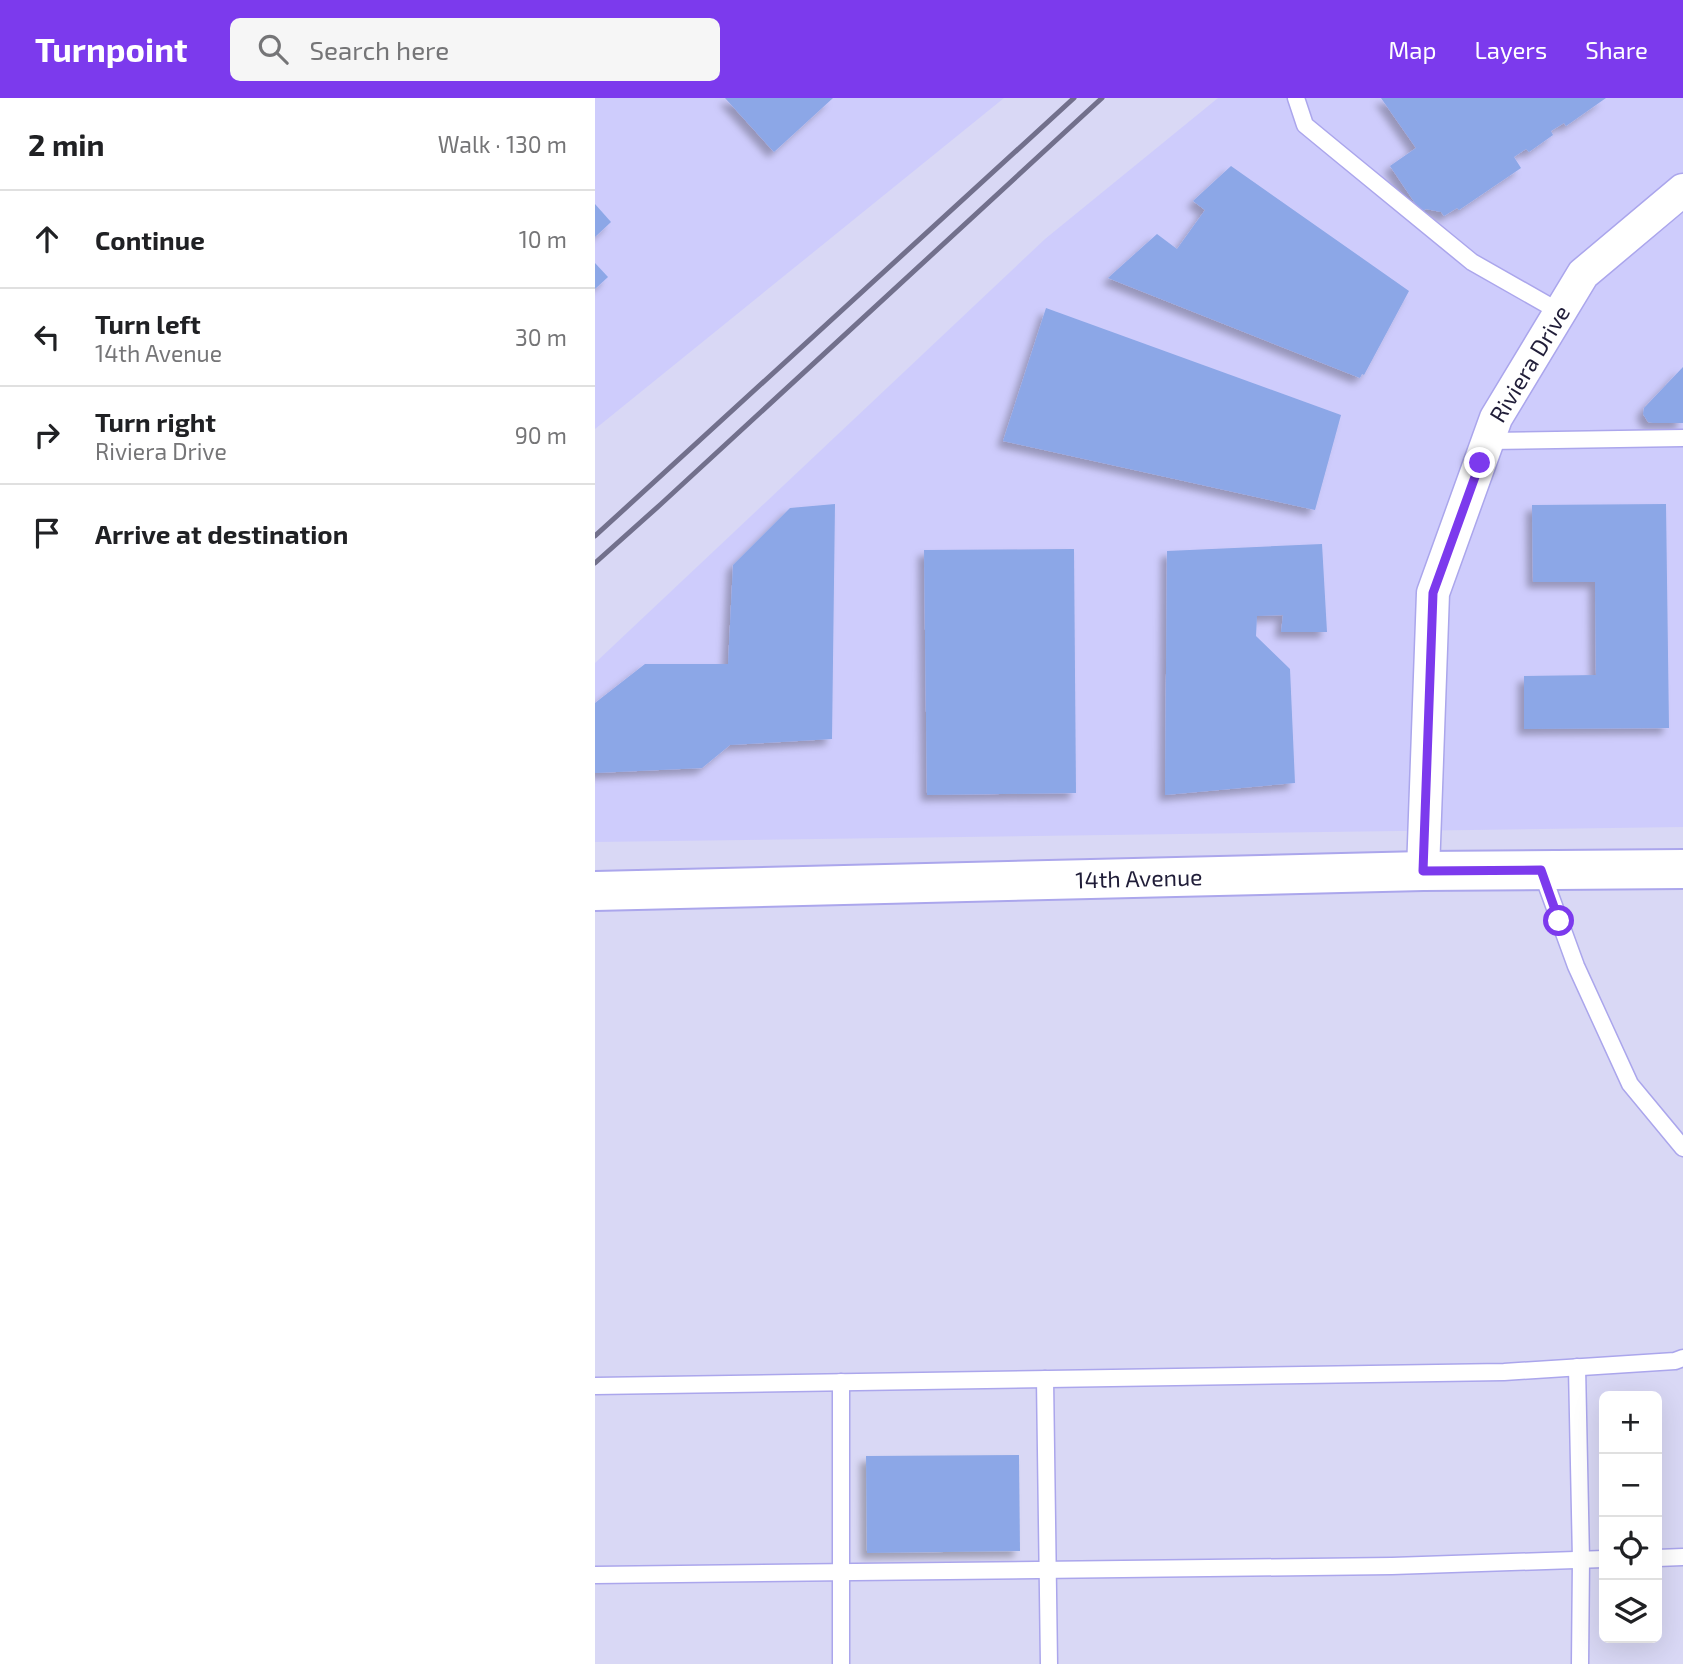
<!DOCTYPE html>
<html lang="en">
<head>
<meta charset="utf-8">
<style>
	:root { --surface:#fff; --page:#f6f6f6; --text:#202124; --muted:#757577; --line:#e0e0e0; --accent:#7c3aed }
	body { margin:0; font-family:"Exo 2",sans-serif; background:var(--page); color:var(--text) }
	.controls { position:absolute; right:21px; bottom:21px; display:grid; overflow:hidden; border-radius:10px; box-shadow:0 7px 28px #0002 }
	.controls button { width:63px; height:63px; display:grid; place-items:center; padding:0; border:0; border-bottom:2px solid var(--line); background:var(--surface); color:var(--text); font:35px sans-serif }
	.stop { position:absolute; width:21px; height:21px; margin:-16px; border:5px solid #7c3aed; border-radius:50%; background:#fff }
	.stop.end { background:#7c3aed; border-color:#fff; box-shadow:0 2px 7px #0008 }
	.list { margin:0; padding:0; list-style:none }
	h2 { display:flex; justify-content:space-between; align-items:center; height:91px; margin:0; padding:0 28px; font-size:30px }
	h2 small { font-size:23px; font-weight:400; color:var(--muted) }
	.list li { display:grid; grid-template-columns:46px 1fr auto; gap:21px; align-items:center; box-sizing:border-box; height:98px; padding:0 28px; border-top:2px solid var(--line) }
	.list b { display:block; font-size:26px; white-space:nowrap }
	.list p { margin:0; font-size:23px; white-space:nowrap; color:var(--muted) }
	.list em { font-size:23px; font-style:normal; color:var(--muted) }
	.icon { flex:none; width:38px; height:38px; fill:none; stroke:currentColor; stroke-width:2; stroke-linecap:round; stroke-linejoin:round }
	.map { position:relative; flex:none; width:1088px; height:1566px; overflow:hidden }
	header { display:flex; align-items:center; gap:42px; box-sizing:border-box; height:98px; padding:0 35px; background:var(--accent); color:#fff }
	header strong { font-size:33px }
	nav { display:flex; gap:38px; margin-inline-start:auto; font-size:24px }
	.search { width:490px; height:63px; background:var(--page); display:flex; align-items:center; gap:18px; box-sizing:border-box; padding:0 24px; border-radius:10px; color:var(--muted); font-size:26px }
	main { display:flex }
	aside { flex:1; background:var(--surface) }
	.map>svg:first-child { display:block }
	.built { fill:#ceccfc }
	.building { fill:#8ca7e7; filter:url(#shadow) }
	.lines { fill:none; stroke-linecap:round; stroke-linejoin:round }
	.service-casing { stroke:#aba6ec; stroke-width:19 }
	.minor-casing { stroke:#aba6ec; stroke-width:35 }
	.secondary-casing { stroke:#aba6ec; stroke-width:42 }
	.service { stroke:#fff; stroke-width:16 }
	.minor { stroke:#fff; stroke-width:32 }
	.secondary { stroke:#fff; stroke-width:38 }
	.rail { stroke:#72708c; stroke-width:5 }
	.route { stroke:#7c3aed; stroke-width:9 }
	.labels { text-anchor:middle; dominant-baseline:central; stroke-width:6; stroke-linejoin:round; paint-order:stroke }
	.street-label { font-size:23px; fill:#201d38; stroke:#fdfdfd }
</style>
</head>
<body>
<header>
<strong>Turnpoint</strong>
<div class="search"><svg class="icon" aria-label="search" viewBox="0 0 24 24"><circle cx="10" cy="10" r="6"/><path d="M15 15l6 6"/></svg>Search here</div>
<nav><a>Map</a><a>Layers</a><a>Share</a></nav>
</header>
<main>
<aside>
<h2>2 min<small>Walk · 130 m</small></h2>
<ul class="list">
<li><svg class="icon" aria-label="ahead" viewBox="0 0 24 24"><path d="M12 20V5M6 11l6-6 6 6"/></svg><div><b>Continue</b></div><em>10 m</em></li>
<li><svg class="icon" aria-label="left" viewBox="0 0 24 24"><path d="M17 20v-9H6M10 6l-5 5 5 5"/></svg><div><b>Turn left</b><p>14th Avenue</p></div><em>30 m</em></li>
<li><svg class="icon" aria-label="right" viewBox="0 0 24 24"><path d="M7 20v-9h11M14 6l5 5-5 5"/></svg><div><b>Turn right</b><p>Riviera Drive</p></div><em>90 m</em></li>
<li><svg class="icon" aria-label="arrive" viewBox="0 0 24 24"><path d="M6 21V4h12l-3 4 3 4H6"/></svg><div><b>Arrive at destination</b></div></li>
</ul>
</aside>
<div class="map">
<svg width="1088" height="1566" viewBox="0 0 1088 1566">
	<defs>
		<filter id="shadow"><feDropShadow dx="-6" dy="6" stdDeviation="3.5" flood-color="#0004"/></filter>
	</defs>
	<rect width="100%" height="100%" fill="#d9d8f5"/>
	<!-- built -->
	<g class="built">
		<polygon points="0,0 409,0 0,331"/>
		<polygon points="623,0 1088,0 1088,729 0,744 0,565 450,141"/>
	</g>
	<!-- building -->
	<g class="building">
		<polygon points="130,0 238,0 179,54"/>
		<polygon points="786,0 1011,0 971,28 969,25 956,33 958,37 934,54 931,51 919,59 926,70 864,112 862,110 849,118 846,114 831,111 826,114 795,68 821,50"/>
		<polygon points="636,68 814,193 769,277 767,276 765,280 513,180 562,136 582,151 610,112 598,103"/>
		<polygon points="0,106 16,124 0,139"/>
		<polygon points="0,165 13,179 0,191"/>
		<polygon points="451,210 746,317 720,412 408,343"/>
		<polygon points="1088,269 1088,325 1058,325 1053,324 1048,316 1049,310"/>
		<polygon points="240,406 237,641 135,647 107,670 0,675 0,605 50,566 133,566 138,467 195,410"/>
		<polygon points="1071,406 1074,630 929,631 929,578 1001,577 1000,484 938,484 937,407"/>
		<polygon points="727,446 732,534 686,534 688,517 662,518 661,538 695,571 700,685 570,697 572,453"/>
		<polygon points="479,451 481,695 332,697 329,452"/>
		<polygon points="424,1357 425,1453 272,1455 271,1358"/>
	</g>
	<g class="lines">
		<defs>
			<g id="service">
				<polyline points="701,0 710,27 744,55 877,164 965,214"/>
				<polyline points="893,343 1088,340"/>
				<polyline points="946,772 981,868 1035,986 1088,1050"/>
				<polyline points="982,1269 986,1462 985,1566"/>
				<polyline points="450,1281 454,1566"/>
				<polyline points="246,1284 246,1566"/>
				<polyline points="0,1288 909,1274 1080,1263 1088,1260"/>
				<polyline points="1062,1460 1088,1459"/>
				<polyline points="0,1477 797,1468 1009,1461"/>
			</g>
			<g id="minor">
				<path id="s1" d="M828 773 838 495 901 320 988 176 1088 92"/>
			</g>
			<g id="secondary">
				<path id="s2" d="M0 793 828 773 1088 771"/>
			</g>
		</defs>
		<!-- service casing -->
		<use href="#service" class="service-casing"/>
		<!-- minor casing -->
		<use href="#minor" class="minor-casing"/>
		<!-- secondary casing -->
		<use href="#secondary" class="secondary-casing"/>
		<!-- service -->
		<use href="#service" class="service"/>
		<!-- minor -->
		<use href="#minor" class="minor"/>
		<!-- secondary -->
		<use href="#secondary" class="secondary"/>
		<!-- rail -->
		<g class="rail">
			<polyline points="0,438 479,0"/>
			<polyline points="0,465 66,406 507,0"/>
		</g>
	</g>
	<g class="lines">
		<!-- route -->
		<polyline class="route" points="885,365 838,495 828,773 946,772 964,823"/>
	</g>
	<g class="labels">
		<!-- street labels -->
		<g class="street-label">
			<text stroke="none"><textPath href="#s1" startOffset="528">Riviera Drive</textPath></text>
			<text stroke="none"><textPath href="#s2" startOffset="544">14th Avenue</textPath></text>
		</g>
	</g>
</svg>
<div class="controls">
<button>+</button>
<button>−</button>
<button><svg class="icon" aria-label="locate" viewBox="0 0 24 24"><circle cx="12" cy="12" r="6"/><path d="M12 2v4M12 18v4M2 12h4M18 12h4"/></svg></button>
<button><svg class="icon" aria-label="layers" viewBox="0 0 24 24"><path d="M12 4l9 5-9 5-9-5zM3 14l9 5 9-5"/></svg></button>
</div>
<div class="stop" style="left:964px;top:823px"></div>
<div class="stop end" style="left:885px;top:365px"></div>
</div>
</main>
</body>
</html>
